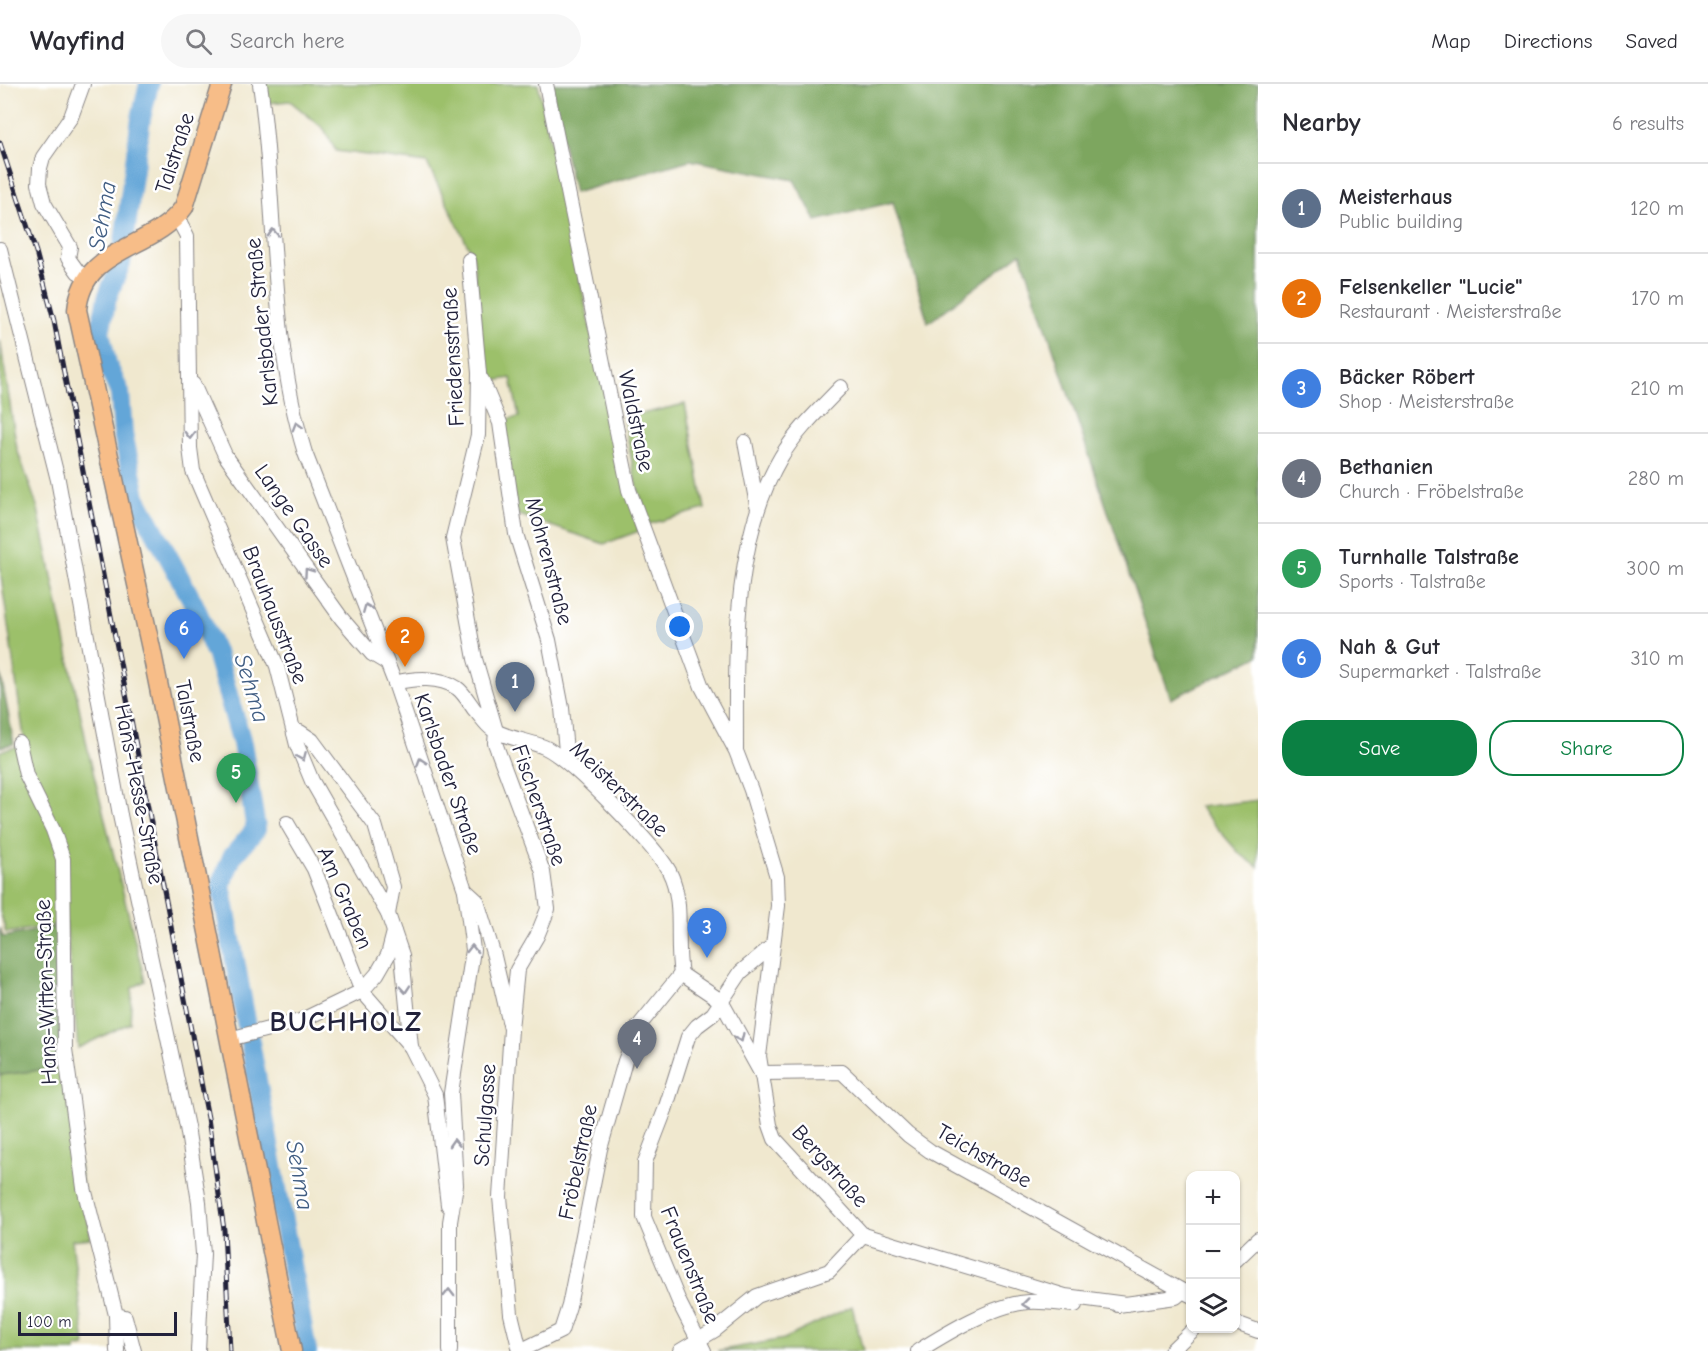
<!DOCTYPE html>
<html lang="en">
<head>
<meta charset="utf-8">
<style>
	:root { --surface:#fff; --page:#f7f7f7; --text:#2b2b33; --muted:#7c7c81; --line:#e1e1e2; --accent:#0b8043 }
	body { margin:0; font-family:"Comic Neue",sans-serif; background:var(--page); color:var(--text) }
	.controls { position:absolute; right:18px; bottom:18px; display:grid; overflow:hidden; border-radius:12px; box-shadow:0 2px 4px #0004 }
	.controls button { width:54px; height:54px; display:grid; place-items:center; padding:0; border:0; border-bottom:2px solid var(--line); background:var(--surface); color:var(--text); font:30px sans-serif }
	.scale { position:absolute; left:18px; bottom:15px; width:159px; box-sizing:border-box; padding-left:6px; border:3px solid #22223b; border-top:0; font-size:16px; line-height:21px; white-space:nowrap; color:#22223b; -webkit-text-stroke:4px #fff; paint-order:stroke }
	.you { position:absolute; left:680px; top:543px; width:21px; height:21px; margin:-15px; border:4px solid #fff; border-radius:50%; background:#1a73e8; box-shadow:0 0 0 9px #1a73e833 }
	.badge { display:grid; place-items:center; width:39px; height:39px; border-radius:50%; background:var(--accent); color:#fff; font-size:20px; font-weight:700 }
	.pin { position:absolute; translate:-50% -50px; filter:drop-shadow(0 2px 3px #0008) }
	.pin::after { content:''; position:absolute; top:32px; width:21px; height:18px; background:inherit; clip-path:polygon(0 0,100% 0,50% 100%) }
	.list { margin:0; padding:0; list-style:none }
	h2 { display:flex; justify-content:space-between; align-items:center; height:78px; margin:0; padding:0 24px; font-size:26px }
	h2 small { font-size:20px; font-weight:400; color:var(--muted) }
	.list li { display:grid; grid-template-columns:39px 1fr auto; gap:18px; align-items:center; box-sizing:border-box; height:90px; padding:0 24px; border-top:2px solid var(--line) }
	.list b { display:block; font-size:22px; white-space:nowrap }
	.list p { margin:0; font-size:20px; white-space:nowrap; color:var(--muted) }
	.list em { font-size:20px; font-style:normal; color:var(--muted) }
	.actions { display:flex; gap:12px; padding:18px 24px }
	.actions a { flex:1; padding:14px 0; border:2px solid var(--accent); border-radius:24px; text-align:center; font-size:21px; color:var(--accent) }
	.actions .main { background:var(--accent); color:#fff }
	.icon { flex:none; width:33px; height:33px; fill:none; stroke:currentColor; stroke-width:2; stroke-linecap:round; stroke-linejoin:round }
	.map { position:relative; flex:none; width:1258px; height:1267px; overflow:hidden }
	header { display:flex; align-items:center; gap:36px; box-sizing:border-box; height:84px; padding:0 30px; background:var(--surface); border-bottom:2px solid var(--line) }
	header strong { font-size:28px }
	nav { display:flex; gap:33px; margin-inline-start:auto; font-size:21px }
	.search { width:420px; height:54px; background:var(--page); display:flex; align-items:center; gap:15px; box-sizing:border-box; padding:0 21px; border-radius:33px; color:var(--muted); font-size:22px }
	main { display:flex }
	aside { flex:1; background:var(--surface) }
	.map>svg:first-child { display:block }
	.green { fill:#9cc06a; stroke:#5f7152; stroke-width:1.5 }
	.forest { fill:#7da65e; stroke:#50644c; stroke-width:1.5 }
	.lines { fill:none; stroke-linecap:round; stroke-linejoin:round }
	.river { stroke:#64a6d8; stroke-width:20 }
	.minor-casing { stroke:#898585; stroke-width:16 }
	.major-casing { stroke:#898585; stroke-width:21 }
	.minor { stroke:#fff; stroke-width:14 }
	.major { stroke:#f7bd88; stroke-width:18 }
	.rail-casing { stroke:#22223b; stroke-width:5 }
	.rail { stroke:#fff; stroke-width:3; stroke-dasharray:9; stroke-linecap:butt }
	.oneway { stroke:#9c9ca7 }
	.labels { text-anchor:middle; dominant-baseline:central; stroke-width:5; stroke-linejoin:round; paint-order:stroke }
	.street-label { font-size:22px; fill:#22223b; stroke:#fff }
	.water-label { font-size:24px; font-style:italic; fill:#405d82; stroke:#fff }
	.district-label { font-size:28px; font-weight:bold; letter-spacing:1.5px; fill:#22223b; stroke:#fff }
</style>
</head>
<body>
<header>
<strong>Wayfind</strong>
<div class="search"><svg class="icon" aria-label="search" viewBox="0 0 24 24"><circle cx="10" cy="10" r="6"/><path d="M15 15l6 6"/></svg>Search here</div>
<nav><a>Map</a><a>Directions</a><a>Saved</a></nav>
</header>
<main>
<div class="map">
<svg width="1258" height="1267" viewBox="0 0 1258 1267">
	<rect width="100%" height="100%" fill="#fff"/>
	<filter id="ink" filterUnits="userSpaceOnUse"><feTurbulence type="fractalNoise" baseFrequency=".0167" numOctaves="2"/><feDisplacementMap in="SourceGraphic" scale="12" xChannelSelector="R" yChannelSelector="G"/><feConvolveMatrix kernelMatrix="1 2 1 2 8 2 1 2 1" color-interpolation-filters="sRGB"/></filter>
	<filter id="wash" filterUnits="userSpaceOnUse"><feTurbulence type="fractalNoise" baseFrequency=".008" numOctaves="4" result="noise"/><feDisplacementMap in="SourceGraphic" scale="24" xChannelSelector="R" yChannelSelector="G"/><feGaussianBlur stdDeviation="1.35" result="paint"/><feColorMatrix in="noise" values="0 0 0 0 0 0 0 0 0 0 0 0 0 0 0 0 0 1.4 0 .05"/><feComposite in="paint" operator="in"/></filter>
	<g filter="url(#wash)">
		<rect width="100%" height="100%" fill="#f0e8cf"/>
		<!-- green -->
		<g class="green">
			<polygon points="265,0 538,0 599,284 639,447 604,460 516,430 503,336 519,333 511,294 488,298 484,286 473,172 427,79 336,67 324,45 290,17 268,19"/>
			<polygon points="0,256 17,365 38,425 89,671 145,897 132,904 130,939 78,964 66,839 6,849 0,827 0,667 25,661 0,485"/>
			<polygon points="685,320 705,425 649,440 635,395 624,334"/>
			<polygon points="1258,716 1258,783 1239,769 1199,723"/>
			<polygon points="63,983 91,1154 72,1156 85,1262 76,1263 76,1267 0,1267 0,991"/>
			<polygon points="852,1222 863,1267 717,1267 784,1255"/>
		</g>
		<!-- forest -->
		<g class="forest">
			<polygon points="550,0 1258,0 1258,572 1171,615 1021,169 928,239 893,118 816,137 794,96 690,76 574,109"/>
			<polygon points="0,587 14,660 0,663"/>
			<polygon points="60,842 63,983 0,991 0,844 3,853"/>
		</g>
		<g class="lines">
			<!-- river -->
			<polyline class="river" points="149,0 141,34 121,179 107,214 100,248 107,280 120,309 123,349 136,413 193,518 217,572 242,659 256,745 232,773 221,801 307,1267"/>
		</g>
	</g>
	<g filter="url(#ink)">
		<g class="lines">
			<defs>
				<g id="minor">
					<polyline points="83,0 71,33 43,73 40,84 39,100 44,119 70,163 68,174 78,188 87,193"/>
					<path d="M260 0C278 123 268 249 305 369L395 599 465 806 473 866 451 1009 456 1101 450 1138V1267"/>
					<polyline points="546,0 629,406 702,603 736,667 751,706 777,793 778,822 759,972 770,1041 775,1055 863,1151 1065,1212 1126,1220"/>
					<polyline points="177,133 187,152 190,364 193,387 277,582 297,661 312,697 388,830 402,871 411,963"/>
					<polyline points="0,165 58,396 120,731 187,1043 199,1118 203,1170 198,1267"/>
					<polyline points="469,176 479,289 478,351 453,454 475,575 496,647 495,659 543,788 548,825 537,852 517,886 511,945"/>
					<polyline points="482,296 500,339 516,450 549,556 562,624 567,678"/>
					<polyline points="193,300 225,371 342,535 372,570 387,579"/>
					<polyline points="745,358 757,421"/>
					<path d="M395 599C414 594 440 592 457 604 463 608 469 618 474 625 480 631 485 640 492 645 507 655 528 656 544 663 571 675 654 761 669 787 685 818 675 856 681 890L721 917 761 989"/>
					<polyline points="294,649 300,648 312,656 375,741 393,803 388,830"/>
					<polyline points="19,659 26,691 53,746 63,775 65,965 84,1104 116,1231 125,1233 134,1267"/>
					<path d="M736 665C736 570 732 457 781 373 797 346 820 325 841 303"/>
					<polyline points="287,739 314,785 362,907 411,963 435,1011 448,1121"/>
					<polyline points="465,806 477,817 494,872 511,945 500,1113 511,1230 520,1267"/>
					<polyline points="229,955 300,937 362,907 377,890 388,871 394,848"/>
					<polyline points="761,989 842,988 908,1051 930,1067 1190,1211"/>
					<polyline points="1236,1176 1258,1155"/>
					<polyline points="1118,1221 1176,1213 1183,1207"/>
					<polyline points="116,1231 117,1267"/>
					<polyline points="1236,1239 1258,1247"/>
					<polyline points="520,1267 561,1247 569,1222 600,1065 625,977 638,943 681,890"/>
					<polyline points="680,1267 715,1246 757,1212 829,1187 863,1151"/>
					<polyline points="704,1267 680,1220 644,1133 645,1078 665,1026 688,953 697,942 713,930 741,888 771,863"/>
					<path d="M918 1267C947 1249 994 1220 1029 1218 1044 1217 1060 1220 1075 1221"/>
					<polyline points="1171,1267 1195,1244"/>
				</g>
				<path id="major" d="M222 0 184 123C153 167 83 161 77 226L152 569 292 1267"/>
			</defs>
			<!-- minor casing -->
			<use href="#minor" class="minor-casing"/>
			<!-- major casing -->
			<use href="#major" class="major-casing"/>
			<!-- minor -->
			<use href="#minor" class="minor"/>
			<!-- major -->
			<use href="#major" class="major"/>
			<defs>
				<polyline id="rail" points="0,59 36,168 54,237 208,1034 224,1146 230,1267"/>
			</defs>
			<!-- rail casing -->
			<use href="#rail" class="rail-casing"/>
			<!-- rail -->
			<use href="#rail" class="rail"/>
		</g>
		<!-- one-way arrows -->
		<defs><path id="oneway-chevron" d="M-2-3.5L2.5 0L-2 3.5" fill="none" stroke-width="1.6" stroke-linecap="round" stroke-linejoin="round" transform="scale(1.5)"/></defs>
		<g class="oneway">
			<use href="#oneway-chevron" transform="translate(273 149) rotate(-93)"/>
			<use href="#oneway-chevron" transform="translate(297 342) rotate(-106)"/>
			<use href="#oneway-chevron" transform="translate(190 351) rotate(90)"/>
			<use href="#oneway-chevron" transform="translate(308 488) rotate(-125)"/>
			<use href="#oneway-chevron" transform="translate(367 524) rotate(-112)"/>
			<use href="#oneway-chevron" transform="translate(302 673) rotate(67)"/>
			<use href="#oneway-chevron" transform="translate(421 678) rotate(-108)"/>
			<use href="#oneway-chevron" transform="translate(472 865) rotate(-90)"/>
			<use href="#oneway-chevron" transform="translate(405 905) rotate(85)"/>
			<use href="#oneway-chevron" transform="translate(740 954) rotate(65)"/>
			<use href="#oneway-chevron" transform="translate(454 1059) rotate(-93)"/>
			<use href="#oneway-chevron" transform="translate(449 1209) rotate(-90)"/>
			<use href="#oneway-chevron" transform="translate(1026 1220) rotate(173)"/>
		</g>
	</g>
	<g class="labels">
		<!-- street labels -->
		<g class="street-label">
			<text transform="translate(175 69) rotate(-72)">Talstraße</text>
			<text transform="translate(262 238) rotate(-96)">Karlsbader Straße</text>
			<text transform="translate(453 273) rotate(-93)">Friedensstraße</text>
			<text transform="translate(636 337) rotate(78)">Waldstraße</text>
			<text transform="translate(294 432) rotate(55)">Lange Gasse</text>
			<text transform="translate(549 477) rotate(75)">Mohrenstraße</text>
			<text transform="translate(275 531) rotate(69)">Brauhausstraße</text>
			<text transform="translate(190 637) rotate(79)">Talstraße</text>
			<text transform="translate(448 690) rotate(71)">Karlsbader Straße</text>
			<text transform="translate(619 705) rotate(44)">Meisterstraße</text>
			<text transform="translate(139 710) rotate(79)">Hans-Hesse-Straße</text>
			<text transform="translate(539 721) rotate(71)">Fischerstraße</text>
			<text transform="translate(345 814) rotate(67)">Am Graben</text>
			<text transform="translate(46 908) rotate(-92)">Hans-Witten-Straße</text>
			<text transform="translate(485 1031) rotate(-86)">Schulgasse</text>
			<text transform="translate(984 1072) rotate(30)">Teichstraße</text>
			<text transform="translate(578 1078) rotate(-78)">Fröbelstraße</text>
			<text transform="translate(830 1082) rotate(48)">Bergstraße</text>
			<text transform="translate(690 1181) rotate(68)">Frauenstraße</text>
		</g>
		<!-- water labels -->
		<g class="water-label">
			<text transform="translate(102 132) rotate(-80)">Sehma</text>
			<text transform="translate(252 604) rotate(73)">Sehma</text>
			<text transform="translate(300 1091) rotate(80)">Sehma</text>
		</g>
		<!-- district labels -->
		<g class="district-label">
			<text x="346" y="938">BUCHHOLZ</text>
		</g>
	</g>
</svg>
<div class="controls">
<button>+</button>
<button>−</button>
<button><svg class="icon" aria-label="layers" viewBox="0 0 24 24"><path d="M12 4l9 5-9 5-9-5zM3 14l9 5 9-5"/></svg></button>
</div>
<div class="scale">100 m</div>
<div class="you"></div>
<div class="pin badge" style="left:515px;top:628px;background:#5c6f8a">1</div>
<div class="pin badge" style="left:405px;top:583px;background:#e8710a">2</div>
<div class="pin badge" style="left:707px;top:874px;background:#3f7fe0">3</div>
<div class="pin badge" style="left:637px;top:985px;background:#6b7280">4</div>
<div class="pin badge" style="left:236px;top:719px;background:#2e9e5b">5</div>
<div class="pin badge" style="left:184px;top:575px;background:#3f7fe0">6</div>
</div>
<aside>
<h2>Nearby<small>6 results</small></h2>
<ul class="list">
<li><span class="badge" style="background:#5c6f8a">1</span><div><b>Meisterhaus</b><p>Public building</p></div><em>120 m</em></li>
<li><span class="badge" style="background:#e8710a">2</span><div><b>Felsenkeller &quot;Lucie&quot;</b><p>Restaurant · Meisterstraße</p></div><em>170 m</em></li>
<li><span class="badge" style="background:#3f7fe0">3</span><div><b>Bäcker Röbert</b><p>Shop · Meisterstraße</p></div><em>210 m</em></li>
<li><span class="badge" style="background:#6b7280">4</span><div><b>Bethanien</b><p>Church · Fröbelstraße</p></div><em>280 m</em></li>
<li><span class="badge" style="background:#2e9e5b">5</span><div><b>Turnhalle Talstraße</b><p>Sports · Talstraße</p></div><em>300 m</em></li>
<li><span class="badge" style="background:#3f7fe0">6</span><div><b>Nah &amp; Gut</b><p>Supermarket · Talstraße</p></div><em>310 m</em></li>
</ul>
<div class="actions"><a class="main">Save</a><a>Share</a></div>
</aside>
</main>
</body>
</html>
